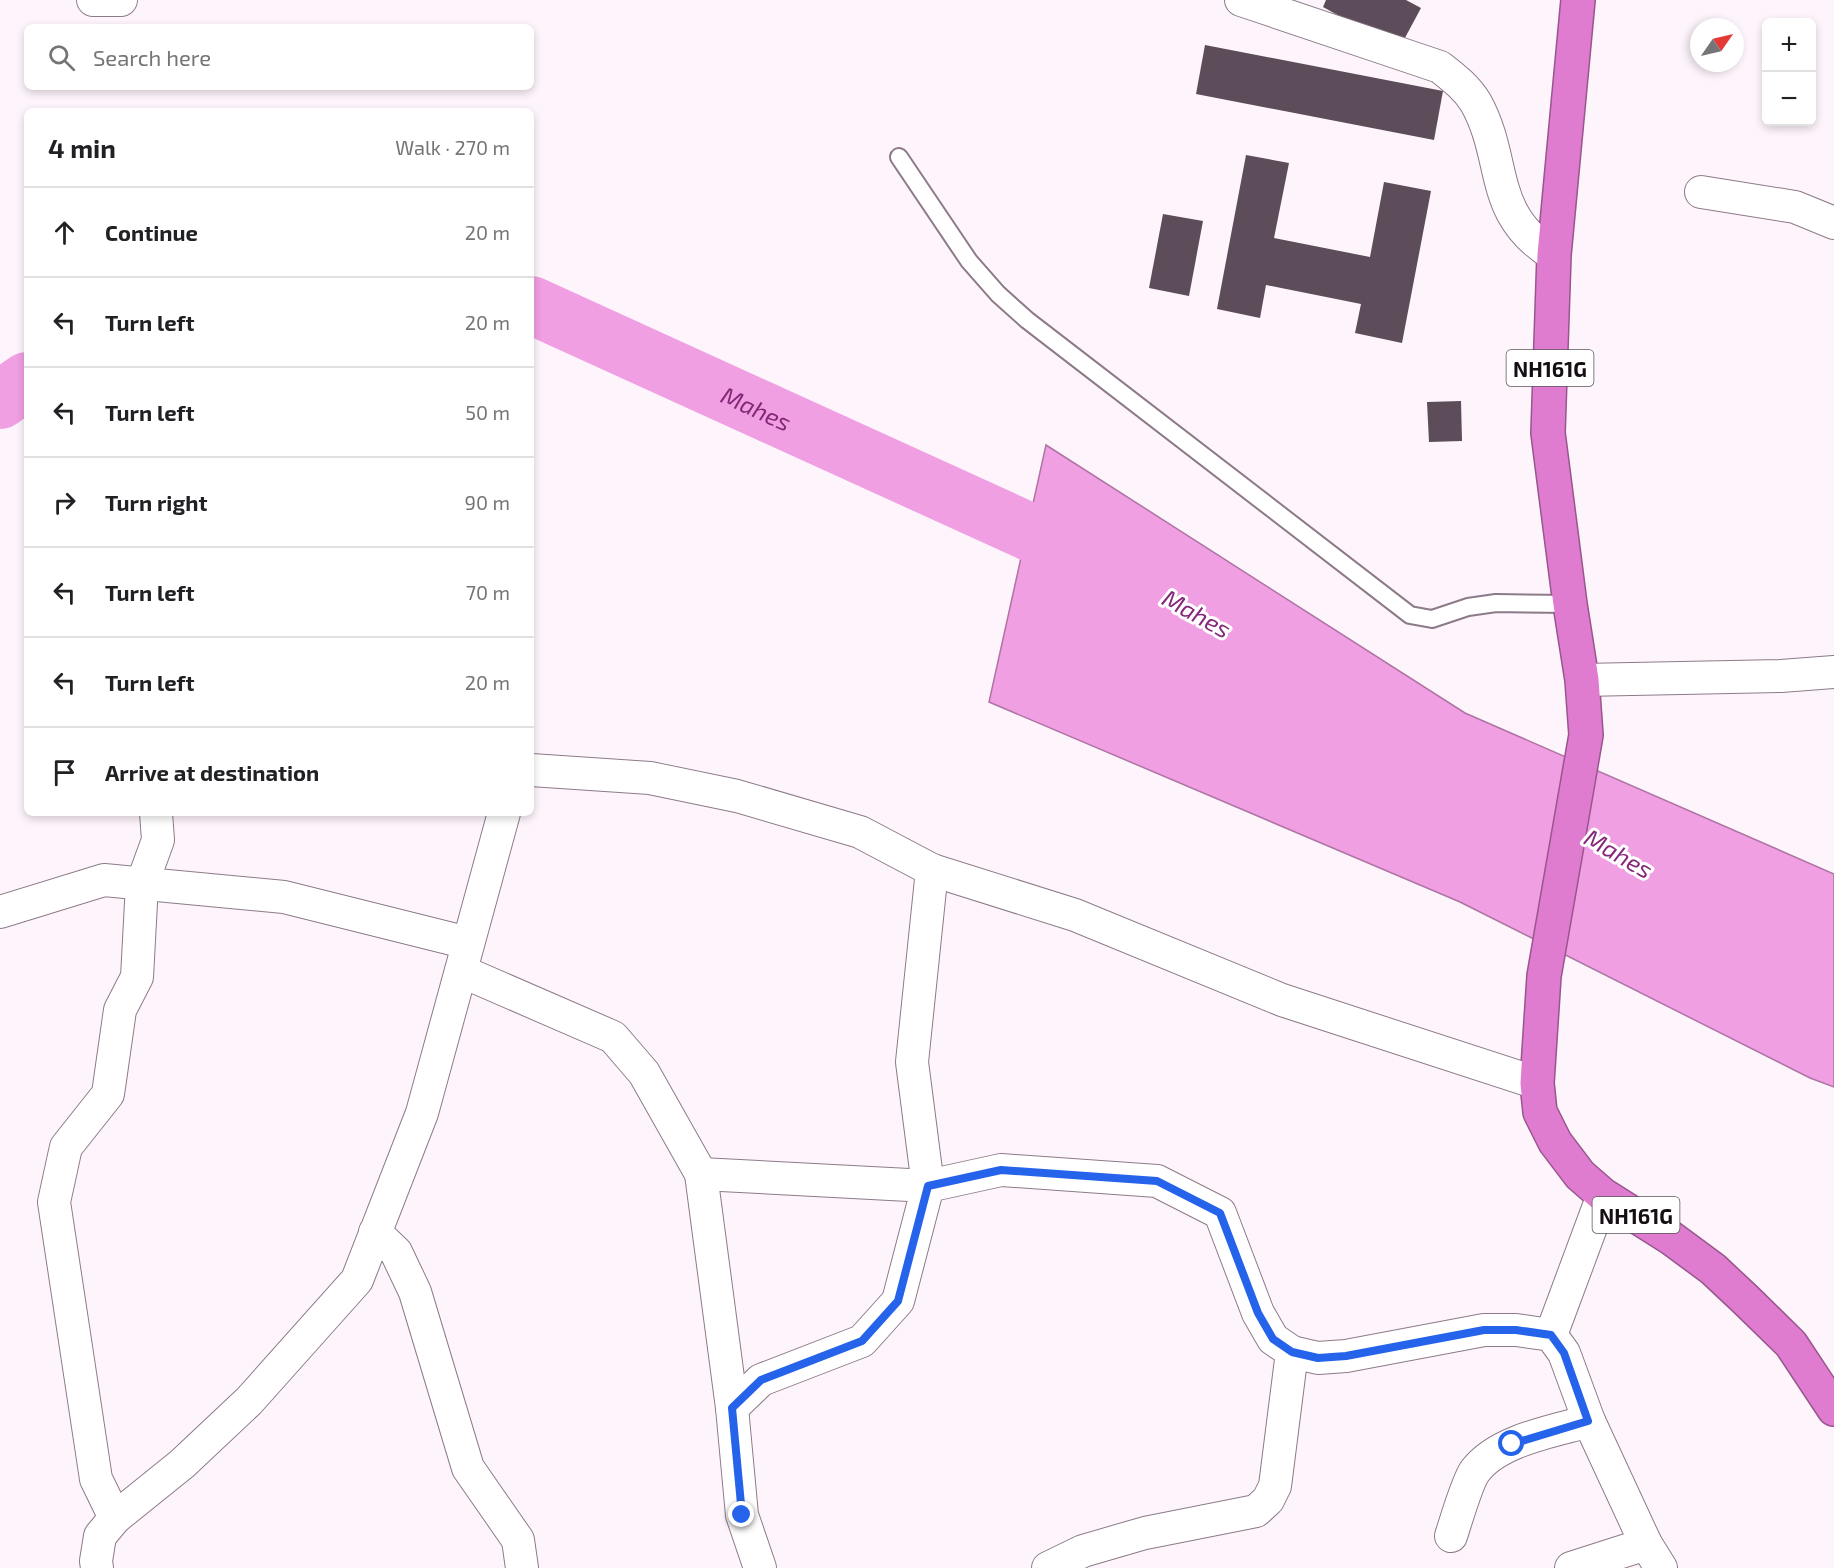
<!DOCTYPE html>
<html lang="en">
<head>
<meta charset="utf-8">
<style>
	:root { --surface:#fff; --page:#f2f2f2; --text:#202124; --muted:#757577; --line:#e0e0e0 }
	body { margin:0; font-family:"Exo 2",sans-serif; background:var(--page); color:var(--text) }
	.controls { position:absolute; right:18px; top:18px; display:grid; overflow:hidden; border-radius:9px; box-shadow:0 3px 9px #0003 }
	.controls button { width:54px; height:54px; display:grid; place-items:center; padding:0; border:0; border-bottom:2px solid var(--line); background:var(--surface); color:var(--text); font:30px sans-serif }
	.compass { position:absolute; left:1690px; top:18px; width:54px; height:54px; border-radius:50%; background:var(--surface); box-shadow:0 3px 9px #0003; rotate:56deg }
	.stop { position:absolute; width:18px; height:18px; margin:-14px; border:4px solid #2563eb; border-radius:50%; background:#fff }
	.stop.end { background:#2563eb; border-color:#fff; box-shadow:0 2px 6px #0008 }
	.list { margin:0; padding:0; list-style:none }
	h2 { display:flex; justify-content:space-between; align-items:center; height:78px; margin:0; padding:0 24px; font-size:26px }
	h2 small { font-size:20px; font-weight:400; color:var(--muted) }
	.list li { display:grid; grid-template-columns:39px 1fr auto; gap:18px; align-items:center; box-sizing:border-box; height:90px; padding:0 24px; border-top:2px solid var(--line) }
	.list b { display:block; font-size:22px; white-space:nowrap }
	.list em { font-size:20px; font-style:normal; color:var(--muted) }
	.icon { flex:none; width:33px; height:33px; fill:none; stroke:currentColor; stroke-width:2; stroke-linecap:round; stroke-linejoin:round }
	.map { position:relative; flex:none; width:1834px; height:1568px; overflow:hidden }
	.search { position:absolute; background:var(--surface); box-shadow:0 3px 9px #0003; left:24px; top:24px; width:510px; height:66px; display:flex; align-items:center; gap:15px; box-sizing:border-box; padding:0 21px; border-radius:9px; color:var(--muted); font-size:22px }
	.panel { position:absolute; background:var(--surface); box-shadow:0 3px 9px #0003; left:24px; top:108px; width:510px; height:708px; border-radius:9px }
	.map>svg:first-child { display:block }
	.water { fill:#f09fe2; stroke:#ae74a4; stroke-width:1.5 }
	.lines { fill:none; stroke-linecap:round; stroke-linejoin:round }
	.river { stroke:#f09fe2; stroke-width:58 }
	.building { fill:#5d4c5a }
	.lane-casing { stroke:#8d7a89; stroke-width:20 }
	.street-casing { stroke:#8d7a89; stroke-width:34 }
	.highway-casing { stroke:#98568d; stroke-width:36 }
	.lane { stroke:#fff; stroke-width:16 }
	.street { stroke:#fff; stroke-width:32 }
	.highway { stroke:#df7ccf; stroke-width:33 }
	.route { stroke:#2563eb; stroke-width:8 }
	.labels { text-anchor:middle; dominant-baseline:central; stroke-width:6; stroke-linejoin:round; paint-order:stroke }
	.shield { fill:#fff; stroke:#5b565a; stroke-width:1.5 }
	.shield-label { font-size:21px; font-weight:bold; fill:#150e13 }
	.water-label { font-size:24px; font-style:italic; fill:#85287a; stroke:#fff }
</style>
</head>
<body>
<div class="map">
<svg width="1834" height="1568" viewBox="0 0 1834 1568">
	<rect width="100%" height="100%" fill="#fef5fc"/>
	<!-- water -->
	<polygon class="water" points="1046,445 1465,713 1834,874 1834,1087 1810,1078 1460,902 989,702"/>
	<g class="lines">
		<!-- river -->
		<g class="river">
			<path id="s1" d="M531 305 1100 564"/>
			<polyline points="0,400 27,381"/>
		</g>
	</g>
	<!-- building -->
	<g class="building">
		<polygon points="1326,0 1406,0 1421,8 1399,49 1323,7"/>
		<polygon points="1205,45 1443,91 1434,140 1196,94"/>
		<polygon points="1246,155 1289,163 1274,238 1370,257 1384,182 1431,191 1402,343 1355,333 1361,304 1266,285 1260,318 1217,309"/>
		<polygon points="1163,214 1203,221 1189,296 1149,288"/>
		<polygon points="1461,401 1462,441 1429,442 1427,402"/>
	</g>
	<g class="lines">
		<defs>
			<polyline id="lane" points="899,157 969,261 998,294 1027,320 1410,615 1432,619 1468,607 1496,603 1570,604"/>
			<g id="street">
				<polyline points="93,0 121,0"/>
				<path d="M1241 0 1440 67C1454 78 1467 88 1476 103 1508 161 1487 214 1554 255"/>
				<polyline points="1701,192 1795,207 1834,223"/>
				<polyline points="1582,680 1781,676 1834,672"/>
				<polyline points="531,770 650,778 737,796 860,832 932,870 1075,915 1282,1000 1537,1083"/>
				<polyline points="0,912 104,880 284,897 468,943"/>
				<polyline points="461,971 613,1037 644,1073 701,1174 732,1408"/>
				<polyline points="701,1174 928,1186 1001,1170 1157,1181 1220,1213 1258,1313 1273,1339 1292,1352 1318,1358 1346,1356 1484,1330 1516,1330 1551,1335 1564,1353 1589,1421 1646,1544 1661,1568"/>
				<polyline points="375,1232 396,1252 415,1292 468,1468 518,1540 522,1568"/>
				<polyline points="1551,1335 1603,1195"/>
				<polyline points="115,1518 96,1479 54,1202 66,1147 108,1094 120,1010 137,977 142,884 158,840 156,813"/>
				<path d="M1451 1536C1456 1521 1467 1482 1475 1471 1498 1440 1554 1431 1589 1421"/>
				<polyline points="97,1568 96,1561 100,1536 115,1518 182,1464 249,1401 357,1280 422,1113 504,813"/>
				<polyline points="760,1568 742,1515 732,1408 761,1380 862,1341 898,1301 928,1186 912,1062 932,870"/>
				<polyline points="1048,1568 1083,1551 1145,1533 1256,1511 1268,1500 1275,1486 1292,1352"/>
				<polyline points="1571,1568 1646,1544"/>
			</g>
			<polyline id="highway" points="1578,0 1554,255 1548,433 1570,604 1582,680 1586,735 1544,976 1537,1083 1540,1112 1555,1142 1580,1175 1603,1195 1671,1238 1713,1269 1745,1299 1791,1344 1834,1409"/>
		</defs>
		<!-- lane casing -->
		<use href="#lane" class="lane-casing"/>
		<!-- street casing -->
		<use href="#street" class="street-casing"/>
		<!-- highway casing -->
		<use href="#highway" class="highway-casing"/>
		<!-- lane -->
		<use href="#lane" class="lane"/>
		<!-- street -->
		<use href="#street" class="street"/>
		<!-- highway -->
		<use href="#highway" class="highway"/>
	</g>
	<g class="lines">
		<!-- route -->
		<polyline class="route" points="742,1515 732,1408 761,1380 862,1341 898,1301 928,1186 1001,1170 1157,1181 1220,1213 1258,1313 1273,1339 1292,1352 1318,1358 1346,1356 1484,1330 1516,1330 1551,1335 1564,1353 1588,1421 1512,1444"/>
	</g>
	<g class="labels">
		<!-- shield labels -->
		<g class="shield">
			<rect x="1506.5" y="350" width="87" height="36" rx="4.5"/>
			<rect x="1592.5" y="1197" width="87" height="36" rx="4.5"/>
		</g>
		<g class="shield-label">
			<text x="1550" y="368">NH161G</text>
			<text x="1636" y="1215">NH161G</text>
		</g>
		<!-- water labels -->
		<g class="water-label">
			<text stroke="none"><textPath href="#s1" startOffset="248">Mahes</textPath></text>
			<text transform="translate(1197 613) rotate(29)">Mahes</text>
			<text transform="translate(1619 853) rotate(30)">Mahes</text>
		</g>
	</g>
</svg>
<div class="controls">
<button>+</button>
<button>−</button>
</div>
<svg class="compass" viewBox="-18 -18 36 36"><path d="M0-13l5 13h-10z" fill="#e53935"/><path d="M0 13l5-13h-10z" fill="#757577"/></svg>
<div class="stop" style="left:1512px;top:1444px"></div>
<div class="stop end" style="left:742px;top:1515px"></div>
<div class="search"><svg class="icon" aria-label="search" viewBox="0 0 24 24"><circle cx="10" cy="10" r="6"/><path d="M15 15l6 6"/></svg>Search here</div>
<section class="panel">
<h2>4 min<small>Walk · 270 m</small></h2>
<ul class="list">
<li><svg class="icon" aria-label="ahead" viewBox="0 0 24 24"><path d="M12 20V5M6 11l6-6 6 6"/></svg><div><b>Continue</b></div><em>20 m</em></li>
<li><svg class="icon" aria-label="left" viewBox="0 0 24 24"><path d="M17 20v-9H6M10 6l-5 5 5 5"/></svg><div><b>Turn left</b></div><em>20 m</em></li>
<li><svg class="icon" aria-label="left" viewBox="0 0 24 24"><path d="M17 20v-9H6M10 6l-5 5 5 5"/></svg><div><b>Turn left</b></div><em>50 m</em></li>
<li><svg class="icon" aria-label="right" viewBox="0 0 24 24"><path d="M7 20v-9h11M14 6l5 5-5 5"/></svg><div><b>Turn right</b></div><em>90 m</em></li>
<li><svg class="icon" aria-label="left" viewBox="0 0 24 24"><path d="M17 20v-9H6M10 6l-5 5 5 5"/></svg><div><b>Turn left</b></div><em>70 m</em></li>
<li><svg class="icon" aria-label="left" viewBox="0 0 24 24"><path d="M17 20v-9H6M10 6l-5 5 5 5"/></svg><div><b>Turn left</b></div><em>20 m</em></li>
<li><svg class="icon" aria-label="arrive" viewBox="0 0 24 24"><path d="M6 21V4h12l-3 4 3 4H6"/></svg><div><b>Arrive at destination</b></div></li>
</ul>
</section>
</div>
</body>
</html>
